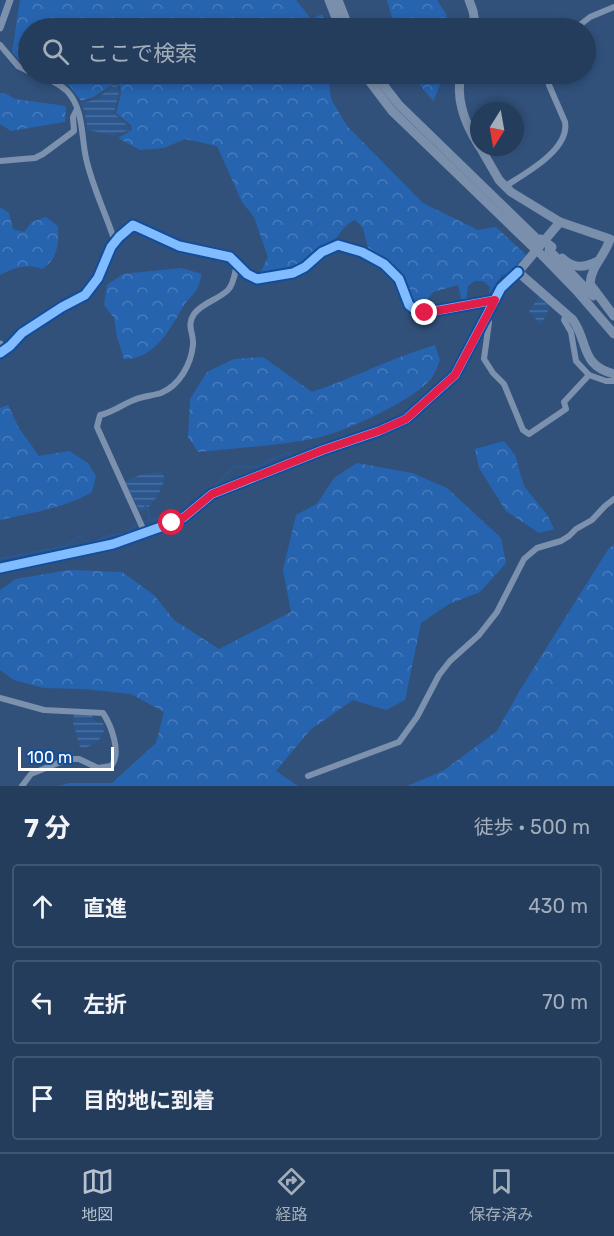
<!DOCTYPE html>
<html lang="ja">
<head>
<meta charset="utf-8">
<style>
	:root { --surface:#253d5c; --page:#2d4462; --text:#f1f3f6; --muted:#a3aebb; --line:#425672; --accent:#b7c2d1 }
	body { margin:0; font-family:Rubik,"Noto Sans JP",sans-serif; background:var(--page); color:var(--text) }
	.compass { position:absolute; left:470px; top:102px; width:54px; height:54px; border-radius:50%; background:var(--surface); box-shadow:0 3px 9px #0003; rotate:191deg }
	.scale { position:absolute; left:18px; bottom:15px; width:96px; box-sizing:border-box; padding-left:6px; border:3px solid #fff; border-top:0; font-size:16px; line-height:21px; white-space:nowrap; color:#fff; -webkit-text-stroke:4px #124d9a; paint-order:stroke }
	.stop { position:absolute; width:18px; height:18px; margin:-14px; border:4px solid #e11d48; border-radius:50%; background:#fff }
	.stop.end { background:#e11d48; border-color:#fff; box-shadow:0 2px 6px #0008 }
	.list { margin:0; padding:0; list-style:none }
	h2 { display:flex; justify-content:space-between; align-items:center; height:78px; margin:0; padding:0 24px; font-size:26px }
	h2 small { font-size:20px; font-weight:400; color:var(--muted) }
	.list li { display:grid; grid-template-columns:39px 1fr auto; gap:18px; align-items:center; box-sizing:border-box; height:84px; margin:0 12px 12px; padding:0 12px; border:2px solid var(--line); border-radius:6px }
	.list b { display:block; font-size:22px; white-space:nowrap }
	.list em { font-size:20px; font-style:normal; color:var(--muted) }
	.icon { flex:none; width:33px; height:33px; fill:none; stroke:currentColor; stroke-width:2; stroke-linecap:round; stroke-linejoin:round }
	.map { position:relative; flex:none; width:614px; height:786px; overflow:hidden }
	.search { position:absolute; background:var(--surface); box-shadow:0 3px 9px #0003; left:18px; right:18px; top:18px; height:66px; display:flex; align-items:center; gap:15px; box-sizing:border-box; padding:0 21px; border-radius:33px; color:var(--muted); font-size:22px }
	.sheet { height:366px; background:var(--surface) }
	nav { display:flex; justify-content:space-around; align-items:center; box-sizing:border-box; height:84px; border-top:2px solid var(--line); background:var(--surface); font-size:16px; color:var(--muted) }
	nav a { display:grid; justify-items:center; gap:3px }
	nav .on { color:var(--accent) }
	.map>svg:first-child { display:block }
	.forest { fill:url(#forest-crowns) }
	.water { fill:url(#water-rules) }
	.lines { fill:none; stroke-linecap:round; stroke-linejoin:round }
	.stream { stroke:#2c578e; stroke-width:2 }
	.minor { stroke:#7c91ad; stroke-width:6 }
	.tertiary { stroke:#7c91ad; stroke-width:7 }
	.primary { stroke:#798fab; stroke-width:9 }
	.primary-bridge { stroke:#798fab; stroke-width:9 }
	.cycleway-casing { stroke:#124d9a; stroke-width:13 }
	.cycleway { stroke:#80bcff; stroke-width:9 }
	.route { stroke:#e11d48; stroke-width:8 }
</style>
</head>
<body>
<div class="map">
<svg width="614" height="786" viewBox="0 0 614 786">
	<defs>
		<pattern id="forest-crowns" width="20" height="18" patternUnits="userSpaceOnUse" patternTransform="scale(1.5)"><rect width="20" height="18" fill="#2764b0"/><path d="M2 6a3 3 0 1 1 6 0M12 15a3 3 0 1 1 6 0" fill="none" stroke="#477bbc"/></pattern>
		<pattern id="water-rules" width="6" height="5" patternUnits="userSpaceOnUse" patternTransform="scale(1.5)"><rect width="6" height="5" fill="#2c578e"/><path d="M0 2.5h6" fill="none" stroke="#4c709f"/></pattern>
	</defs>
	<rect width="100%" height="100%" fill="#31517b"/>
	<!-- forest -->
	<g class="forest">
		<polygon points="20,0 296,0 311,19 322,14 328,28 28,28 28,65 19,60 12,52"/>
		<polygon points="387,0 437,0 446,14 450,28 395,28"/>
		<path d="M47 74H328L331 99 347 126 423 203 478 230 496 227 526 255 508 274 502 275 489 294 490 287 483 281H475L468 286 466 300 462 302 458 285 433 292 423 305 415 306 402 277 394 266 369 252 363 228 355 220C344 224 340 235 332 242 307 263 290 269 259 275L268 257 254 217 242 202 217 146 185 139 164 148 140 150 118 138 132 130 131 125 116 113 121 94 120 86 115 83 93 97 81 101 69 85Z"/>
		<polygon points="411,74 445,74 433,101"/>
		<polygon points="0,93 5,93 15,99 66,106 65,122 11,131 0,124"/>
		<path d="M0 207 9 213 13 229 24 232 32 222 46 217 58 226C59 244 58 259 42 269 26 263 14 268 0 275Z"/>
		<path d="M181 268 202 274C200 279 199 286 196 291 192 296 187 300 184 305 171 328 154 360 124 359L117 337 114 318 104 305 107 285 123 274Z"/>
		<path d="M435 345 440 360C437 366 435 375 430 380 410 402 341 434 312 439 274 446 236 448 198 452L188 437 190 399 207 372 234 359 263 357 312 392C354 378 393 357 435 345Z"/>
		<path d="M8 405 19 428 39 456 69 451 88 463 96 476 92 492C65 508 30 513 0 520V408Z"/>
		<polygon points="504,441 515,455 524,486 548,516 554,529 539,533 506,511 479,468 475,449"/>
		<polygon points="357,463 412,473 447,488 501,538 506,563 480,592 449,604 421,623 405,700 386,710 353,700 310,730 276,771 298,786 59,786 69,783 112,783 156,743 164,712 131,694 83,689 44,688 14,680 0,670 0,590 16,579 69,570 122,572 154,595 174,620 219,649 291,612 283,570 296,515 317,504 334,478"/>
		<polygon points="614,545 614,786 407,786 443,771 497,731 520,690 609,548"/>
	</g>
	<!-- water -->
	<g class="water">
		<polygon points="113,85 117,85 119,92 114,113 128,126 129,130 113,136 86,129 87,123 82,103 97,99"/>
		<polygon points="539,297 550,307 541,325 529,311"/>
		<path d="M161 472 165 478C161 491 153 507 140 512L125 481 143 474Z"/>
		<path d="M74 713 92 715 94 721 103 723C107 736 97 743 85 748L80 747 73 723Z"/>
	</g>
	<g class="lines">
		<!-- stream -->
		<g class="stream">
			<polyline points="0,14 3,0"/>
			<polyline points="145,506 148,511 149,519"/>
			<path d="M143 522C153 516 165 522 176 518L215 486 234 467H258L278 456 289 453 290 457 301 455 376 429 408 413"/>
			<polyline points="0,559 67,546 80,536 90,544 108,536 126,533 137,524"/>
		</g>
		<!-- minor -->
		<g class="minor">
			<polyline points="576,28 590,17 614,7"/>
			<polyline points="0,45 18,66 28,71"/>
			<path d="M34 74C45 78 58 82 67 91 84 109 81 136 86 158 92 186 106 214 115 242"/>
			<polyline points="0,161 35,158 43,154 74,131 73,117 77,109"/>
			<path d="M504 187C524 174 570 150 565 122L549 85 547 74"/>
			<polyline points="566,314 564,320 571,332 576,361 589,375 606,381 614,381"/>
			<polyline points="485,317 489,322 484,359 493,373 504,384 523,430 529,434 566,409 564,402 589,375"/>
			<polyline points="0,353 10,346 22,333 62,307 85,295 98,278 111,247 119,237 133,225 179,246 230,257 247,274 257,279 293,273 305,267 322,252 338,245 362,252 384,264 399,279 409,305 418,312 440,310 495,300"/>
			<path d="M145 533 97 427 100 415C112 413 123 404 134 400 142 396 152 396 161 393 180 385 191 364 193 345 194 333 186 326 194 314 203 302 218 300 228 290 234 284 235 272 237 264"/>
			<polyline points="0,568 113,544 172,523 183,518 212,494 323,450 379,431 406,419 455,375 501,288 518,272"/>
			<path d="M0 698 44 710 103 713C111 725 122 753 111 766L98 768 79 759H68L31 774 22 786"/>
			<polyline points="308,776 399,742 417,717 439,675 450,661 479,635 497,612 524,559 537,548 561,541 569,536 576,529 592,520 605,506 614,499"/>
		</g>
		<!-- tertiary -->
		<g class="tertiary">
			<polyline points="0,28 10,0"/>
			<polyline points="0,344 0,355"/>
		</g>
		<!-- primary -->
		<g class="primary">
			<polyline points="329,0 340,28"/>
			<polyline points="338,0 349,28"/>
			<polyline points="469,0 473,11 476,28"/>
			<polyline points="364,74 392,111 533,247"/>
			<polyline points="375,74 399,105 539,241"/>
			<path d="M461 74C455 100 465 124 479 146"/>
			<path d="M480 147 499 180 511 192 560 222 610 239C605 256 591 266 590 284L614 316"/>
			<path d="M560 222 518 272 573 320C589 343 580 365 614 374"/>
			<polyline points="549,250 593,296"/>
			<polyline points="543,256 576,290 614,334"/>
			<path d="M562 258C574 269 584 268 598 261"/>
		</g>
		<!-- primary-bridge -->
		<g class="primary-bridge">
			<polyline points="541,239 552,247"/>
			<polyline points="533,247 543,256"/>
		</g>
		<defs>
			<g id="cycleway">
				<polyline points="0,353 10,346 22,333 62,307 85,295 98,278 111,247 119,237 133,225 179,246 230,257 247,274 257,279 293,273 305,267 322,252 338,245 362,252 384,264 399,279 409,305 418,312 440,310 495,300"/>
				<polyline points="0,568 113,544 172,523 183,518 212,494 323,450 379,431 406,419 455,375 501,288 518,272"/>
			</g>
		</defs>
		<!-- cycleway casing -->
		<use href="#cycleway" class="cycleway-casing"/>
		<!-- cycleway -->
		<use href="#cycleway" class="cycleway"/>
	</g>
	<g class="lines">
		<!-- route -->
		<polyline class="route" points="172,523 183,518 212,494 323,450 379,431 406,419 455,375 495,300 425,313"/>
	</g>
</svg>
<svg class="compass" viewBox="-18 -18 36 36"><path d="M0-13l5 13h-10z" fill="#e53935"/><path d="M0 13l5-13h-10z" fill="#a3aebb"/></svg>
<div class="scale">100 m</div>
<div class="stop" style="left:172px;top:523px"></div>
<div class="stop end" style="left:425px;top:313px"></div>
<div class="search"><svg class="icon" aria-label="search" viewBox="0 0 24 24"><circle cx="10" cy="10" r="6"/><path d="M15 15l6 6"/></svg>ここで検索</div>
</div>
<section class="sheet">
<h2>7 分<small>徒歩 · 500 m</small></h2>
<ul class="list">
<li><svg class="icon" aria-label="ahead" viewBox="0 0 24 24"><path d="M12 20V5M6 11l6-6 6 6"/></svg><div><b>直進</b></div><em>430 m</em></li>
<li><svg class="icon" aria-label="left" viewBox="0 0 24 24"><path d="M17 20v-9H6M10 6l-5 5 5 5"/></svg><div><b>左折</b></div><em>70 m</em></li>
<li><svg class="icon" aria-label="arrive" viewBox="0 0 24 24"><path d="M6 21V4h12l-3 4 3 4H6"/></svg><div><b>目的地に到着</b></div></li>
</ul>
</section>
<nav>
<a class="on"><svg class="icon" aria-label="map" viewBox="0 0 24 24"><path d="M3 6l6-2 6 2 6-2v14l-6 2-6-2-6 2zM9 4v14M15 6v14"/></svg>地図</a>
<a><svg class="icon" aria-label="directions" viewBox="0 0 24 24"><path d="M12 3l9 9-9 9-9-9zM9 14v-3h6M13 9l2 2-2 2"/></svg>経路</a>
<a><svg class="icon" aria-label="saved" viewBox="0 0 24 24"><path d="M7 4h10v16l-5-4-5 4z"/></svg>保存済み</a>
</nav>
</body>
</html>
